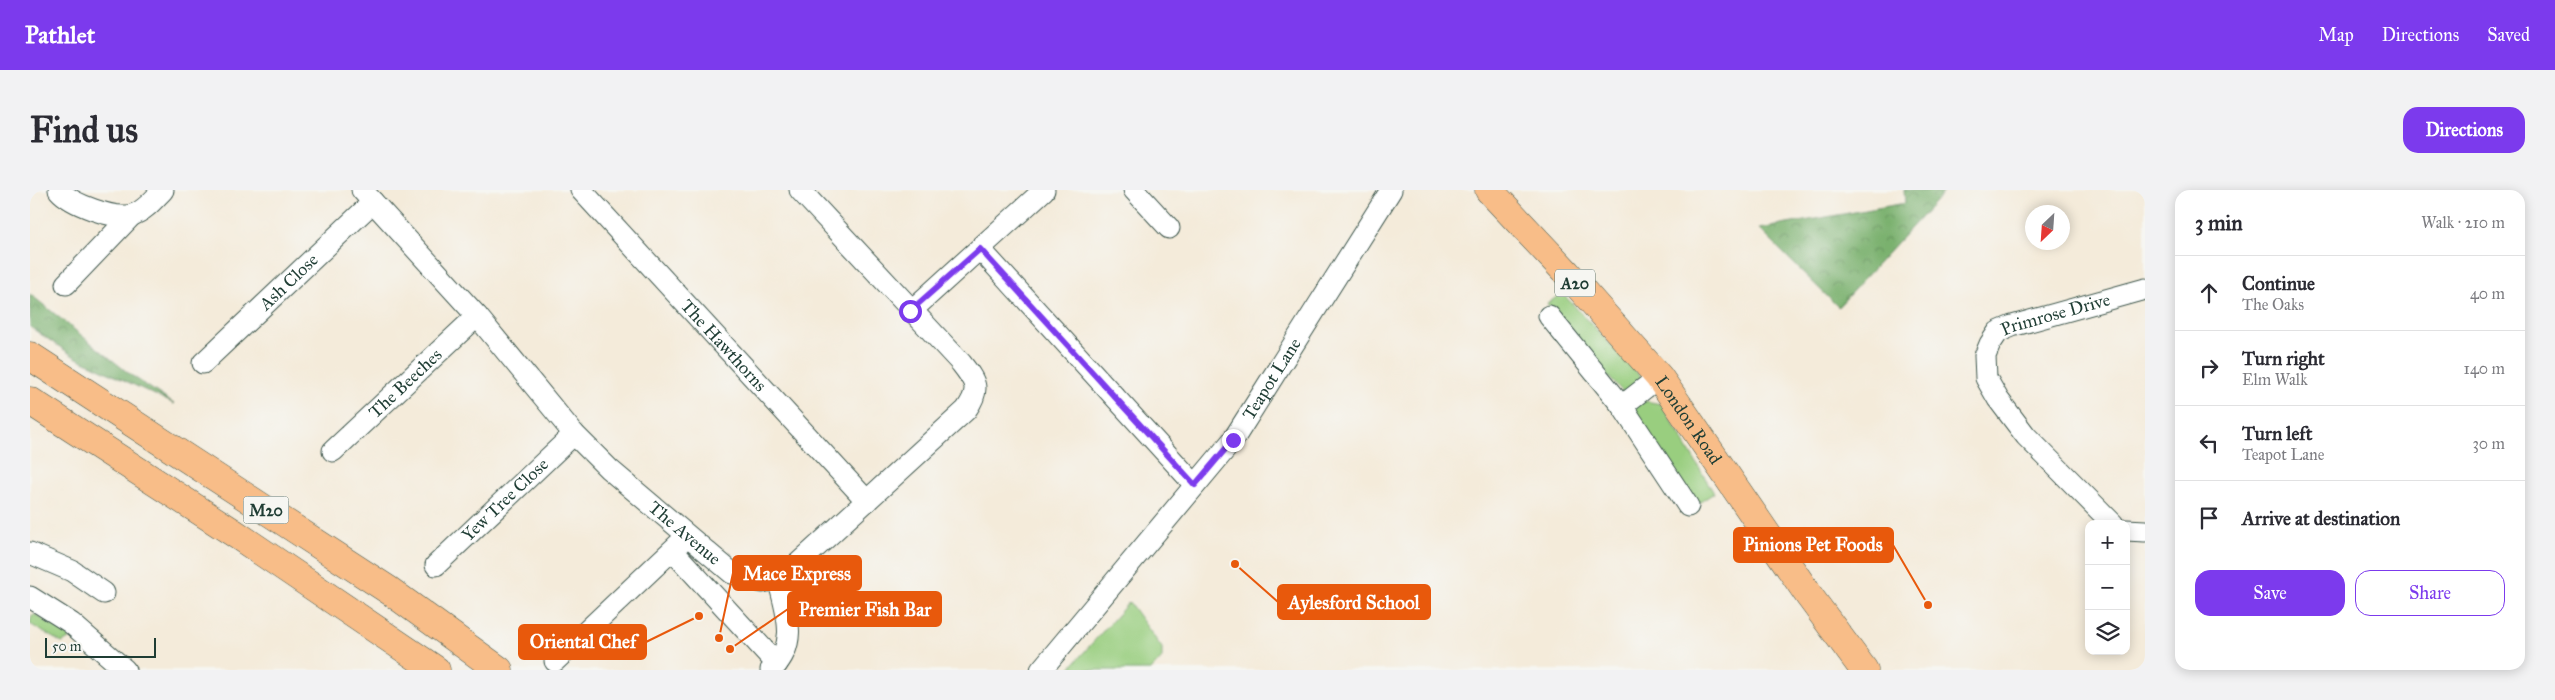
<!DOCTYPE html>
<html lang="en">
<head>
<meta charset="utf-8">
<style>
	:root { --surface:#fff; --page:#f2f2f3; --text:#2b2b33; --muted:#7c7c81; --line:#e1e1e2; --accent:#7c3aed }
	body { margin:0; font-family:"IM FELL Great Primer",serif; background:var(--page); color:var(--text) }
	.controls { position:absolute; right:15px; bottom:15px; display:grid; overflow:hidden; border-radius:10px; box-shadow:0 2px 12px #0003 }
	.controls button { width:45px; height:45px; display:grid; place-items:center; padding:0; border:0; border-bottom:1px solid var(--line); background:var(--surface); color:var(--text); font:25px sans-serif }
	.compass { position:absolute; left:1995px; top:15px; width:45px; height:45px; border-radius:50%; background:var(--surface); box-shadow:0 2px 12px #0003; rotate:205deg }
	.scale { position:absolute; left:15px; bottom:12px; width:111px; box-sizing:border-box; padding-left:5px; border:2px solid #1f3d34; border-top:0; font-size:14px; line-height:18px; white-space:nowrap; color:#1f3d34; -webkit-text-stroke:4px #f6f6f2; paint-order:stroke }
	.stop { position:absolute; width:15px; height:15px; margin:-11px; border:4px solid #7c3aed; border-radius:50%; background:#fff }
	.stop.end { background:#7c3aed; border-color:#fff; box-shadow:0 1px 5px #0008 }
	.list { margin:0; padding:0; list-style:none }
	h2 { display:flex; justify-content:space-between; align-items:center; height:65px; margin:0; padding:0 20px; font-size:21px }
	h2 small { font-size:16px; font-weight:400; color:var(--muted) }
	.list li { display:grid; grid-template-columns:32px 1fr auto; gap:15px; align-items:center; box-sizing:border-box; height:75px; padding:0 20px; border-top:1px solid var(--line) }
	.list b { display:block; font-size:19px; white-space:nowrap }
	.list p { margin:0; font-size:16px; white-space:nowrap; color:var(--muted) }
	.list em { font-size:16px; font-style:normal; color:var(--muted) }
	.actions { display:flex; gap:10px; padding:15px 20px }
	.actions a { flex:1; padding:11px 0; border:1px solid var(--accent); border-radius:15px; text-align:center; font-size:18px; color:var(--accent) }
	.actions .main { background:var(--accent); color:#fff }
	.icon { flex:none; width:28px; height:28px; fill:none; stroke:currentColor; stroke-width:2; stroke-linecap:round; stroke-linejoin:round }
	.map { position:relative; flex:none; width:2115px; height:480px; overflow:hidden; border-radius:15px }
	header { display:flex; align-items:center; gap:30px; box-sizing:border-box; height:70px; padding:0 25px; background:var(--accent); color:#fff }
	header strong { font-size:24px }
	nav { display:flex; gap:28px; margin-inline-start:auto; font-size:18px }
	.intro { display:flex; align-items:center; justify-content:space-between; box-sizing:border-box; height:120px; padding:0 30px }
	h1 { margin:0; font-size:35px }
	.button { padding:12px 22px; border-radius:15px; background:var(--accent); color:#fff; font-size:18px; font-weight:700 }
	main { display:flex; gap:30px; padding:0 30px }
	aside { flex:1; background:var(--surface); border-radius:15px; box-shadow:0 2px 12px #0003 }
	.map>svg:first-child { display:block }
	.grass { fill:#99ce7f; stroke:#5c865a }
	.forest { fill:url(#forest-crowns); stroke:#4c7751 }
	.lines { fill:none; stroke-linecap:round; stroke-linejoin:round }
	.minor-casing { stroke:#3f574d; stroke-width:23 }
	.major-casing { stroke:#3f574d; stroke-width:29 }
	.highway-casing { stroke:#3f574d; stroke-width:29 }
	.minor { stroke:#fff; stroke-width:21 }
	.major { stroke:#f8bd88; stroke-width:28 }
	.highway { stroke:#f8bd88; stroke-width:28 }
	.route { stroke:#7c3aed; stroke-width:6 }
	.labels { text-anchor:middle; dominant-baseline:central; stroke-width:4; stroke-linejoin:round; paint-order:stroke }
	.shield { fill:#f6f6f2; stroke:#60746d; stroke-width:1 }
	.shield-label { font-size:16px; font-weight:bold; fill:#1f3d34 }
	.street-label { font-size:18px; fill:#1f3d34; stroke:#f6f6f2 }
	.leader { fill:none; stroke:#e8590c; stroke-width:2 }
	.callout-dot { fill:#e8590c; stroke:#f6f6f2; stroke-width:2 }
	.callout { fill:#e8590c; stroke:#e8590c; stroke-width:2 }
	.callout-label { font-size:19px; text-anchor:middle; font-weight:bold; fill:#fff }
</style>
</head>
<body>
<header>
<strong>Pathlet</strong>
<nav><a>Map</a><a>Directions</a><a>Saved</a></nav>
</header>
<div class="intro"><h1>Find us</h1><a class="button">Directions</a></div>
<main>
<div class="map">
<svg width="2115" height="480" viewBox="0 0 2115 480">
	<defs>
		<pattern id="forest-crowns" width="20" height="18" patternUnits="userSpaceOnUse" patternTransform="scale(1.25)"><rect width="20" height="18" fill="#7ab16e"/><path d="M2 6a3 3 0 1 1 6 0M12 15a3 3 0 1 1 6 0" fill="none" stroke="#63915b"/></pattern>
	</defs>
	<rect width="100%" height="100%" fill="#f6f6f2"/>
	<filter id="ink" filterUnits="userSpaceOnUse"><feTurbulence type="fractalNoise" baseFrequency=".02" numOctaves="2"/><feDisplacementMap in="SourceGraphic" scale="10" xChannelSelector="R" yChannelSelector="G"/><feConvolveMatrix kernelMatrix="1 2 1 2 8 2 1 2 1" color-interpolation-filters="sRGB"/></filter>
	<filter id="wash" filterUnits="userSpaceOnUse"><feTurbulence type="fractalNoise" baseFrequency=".0096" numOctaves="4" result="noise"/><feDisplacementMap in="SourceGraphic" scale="20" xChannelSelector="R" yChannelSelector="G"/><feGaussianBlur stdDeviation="1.12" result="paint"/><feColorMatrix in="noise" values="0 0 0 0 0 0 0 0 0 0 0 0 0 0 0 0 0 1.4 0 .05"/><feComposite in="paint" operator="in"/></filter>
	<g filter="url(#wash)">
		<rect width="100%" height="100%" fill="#f4ebda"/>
		<!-- grass -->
		<g class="grass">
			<polygon points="1532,103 1614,190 1596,205 1566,174 1517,114"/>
			<polygon points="1616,211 1631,214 1635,220 1684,303 1664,316 1603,226 1605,216"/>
			<polygon points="1099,412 1132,458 1132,468 1121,480 1038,480"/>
			<polygon points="2,425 6,425 38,445 39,449 32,453 0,434"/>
		</g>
		<!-- forest -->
		<g class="forest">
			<polygon points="1874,0 1916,0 1808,117 1729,39 1875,13"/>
			<polygon points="0,104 101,185 144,214 45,167 0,137"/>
		</g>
	</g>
	<g filter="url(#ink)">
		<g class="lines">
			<defs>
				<g id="minor">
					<path d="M29 0C41 14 84 30 102 25 114 22 125 8 133 0"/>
					<path id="s1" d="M332 0 447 126 544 244 579 279 702 383 732 392 748 388 760 381 936 220C951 199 946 192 931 173L770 0"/>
					<path id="s2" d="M551 0 837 311"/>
					<polyline points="1104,0 1139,38"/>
					<polyline points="950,59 1165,295"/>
					<polyline points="36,94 102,25"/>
					<polyline points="881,121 1014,0"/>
					<polyline points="1519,126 1592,216 1658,316"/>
					<path id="s3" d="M173 173 343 12"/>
					<polyline points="1592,216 1629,187"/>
					<path id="s4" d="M303 261 447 126"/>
					<path id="s5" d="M2083 334 1996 246 1968 209 1956 188 1955 166 1960 154 1968 142 1982 136 2115 99"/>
					<polyline points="2096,340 2115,341"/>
					<polyline points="643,361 747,474"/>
					<polyline points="0,363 42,381 74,403"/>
					<path id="s6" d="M406 375 544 244"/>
					<polyline points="0,407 41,433 95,480"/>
					<polyline points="525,471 657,346"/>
					<path d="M741 480C770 453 756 422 748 388"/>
					<path id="s7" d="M1011 480 1203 250 1361 0"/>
				</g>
				<g id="major">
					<path id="s8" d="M1459 0 1537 83 1629 187 1780 407 1834 480"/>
				</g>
				<g id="highway">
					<polyline points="0,166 360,401 469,480"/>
					<polyline points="0,211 204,343 406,480"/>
				</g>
			</defs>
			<!-- minor casing -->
			<use href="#minor" class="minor-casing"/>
			<!-- major casing -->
			<use href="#major" class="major-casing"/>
			<!-- highway casing -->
			<use href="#highway" class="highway-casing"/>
			<!-- minor -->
			<use href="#minor" class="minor"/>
			<!-- major -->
			<use href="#major" class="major"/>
			<!-- highway -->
			<use href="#highway" class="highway"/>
		</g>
	</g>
	<g class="lines" filter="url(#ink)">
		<!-- route -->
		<polyline class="route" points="880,121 950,59 1165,295 1203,250"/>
	</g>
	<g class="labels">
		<!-- shield labels -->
		<g class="shield">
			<rect x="1525" y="79.5" width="40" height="27" rx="4"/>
			<rect x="213.5" y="306.5" width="45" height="27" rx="4"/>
		</g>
		<g class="shield-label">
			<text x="1545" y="93">A20</text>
			<text x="236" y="320">M20</text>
		</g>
		<!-- street labels -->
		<g class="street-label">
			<text stroke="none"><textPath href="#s3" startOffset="118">Ash Close</textPath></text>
			<text stroke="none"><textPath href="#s5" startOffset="304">Primrose Drive</textPath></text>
			<text stroke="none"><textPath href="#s2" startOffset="211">The Hawthorns</textPath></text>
			<text stroke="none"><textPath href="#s7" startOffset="372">Teapot Lane</textPath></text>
			<text stroke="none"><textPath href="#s4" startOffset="99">The Beeches</textPath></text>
			<text stroke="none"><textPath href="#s8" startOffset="305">London Road</textPath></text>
			<text stroke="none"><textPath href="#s6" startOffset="95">Yew Tree Close</textPath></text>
			<text stroke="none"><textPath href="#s1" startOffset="472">The Avenue</textPath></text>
		</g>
	</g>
	<!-- callouts -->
	<path class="leader" d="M1898 415L1863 355M689 448L703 383M1205 374L1248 412M700 459L758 419M669 426L616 452"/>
	<g class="callout-dot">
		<circle cx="1898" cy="415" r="5"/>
		<circle cx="689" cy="448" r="5"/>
		<circle cx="1205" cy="374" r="5"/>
		<circle cx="700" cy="459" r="5"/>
		<circle cx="669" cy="426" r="5"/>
	</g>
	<g class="callout">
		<rect x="1704" y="338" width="159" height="34" rx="5"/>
		<rect x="703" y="366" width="128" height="34" rx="5"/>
		<rect x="1248" y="395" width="152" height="34" rx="5"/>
		<rect x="758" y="402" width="153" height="34" rx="5"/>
		<rect x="489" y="435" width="127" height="34" rx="5"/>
	</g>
	<g class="callout-label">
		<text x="1783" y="361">Pinions Pet Foods</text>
		<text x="767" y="390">Mace Express</text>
		<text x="1324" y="419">Aylesford School</text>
		<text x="835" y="426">Premier Fish Bar</text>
		<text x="553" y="458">Oriental Chef</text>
	</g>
</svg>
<div class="controls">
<button>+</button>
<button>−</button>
<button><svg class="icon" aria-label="layers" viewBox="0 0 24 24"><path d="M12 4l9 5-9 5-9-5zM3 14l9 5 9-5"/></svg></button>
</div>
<svg class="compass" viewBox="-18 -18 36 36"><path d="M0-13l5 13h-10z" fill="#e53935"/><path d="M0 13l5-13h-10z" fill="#7c7c81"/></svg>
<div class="scale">50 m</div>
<div class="stop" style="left:880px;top:121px"></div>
<div class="stop end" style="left:1203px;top:250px"></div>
</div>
<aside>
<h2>3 min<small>Walk · 210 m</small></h2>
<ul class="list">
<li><svg class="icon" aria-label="ahead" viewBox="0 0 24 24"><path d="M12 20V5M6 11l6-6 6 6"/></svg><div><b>Continue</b><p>The Oaks</p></div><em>40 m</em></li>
<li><svg class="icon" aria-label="right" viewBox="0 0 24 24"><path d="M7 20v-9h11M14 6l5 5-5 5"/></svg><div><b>Turn right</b><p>Elm Walk</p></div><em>140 m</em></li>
<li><svg class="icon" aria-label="left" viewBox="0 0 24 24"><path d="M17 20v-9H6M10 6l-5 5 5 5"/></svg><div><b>Turn left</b><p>Teapot Lane</p></div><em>30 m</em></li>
<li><svg class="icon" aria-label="arrive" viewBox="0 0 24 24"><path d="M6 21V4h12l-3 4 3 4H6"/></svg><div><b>Arrive at destination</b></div></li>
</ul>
<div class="actions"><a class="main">Save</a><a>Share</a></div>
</aside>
</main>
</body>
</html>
